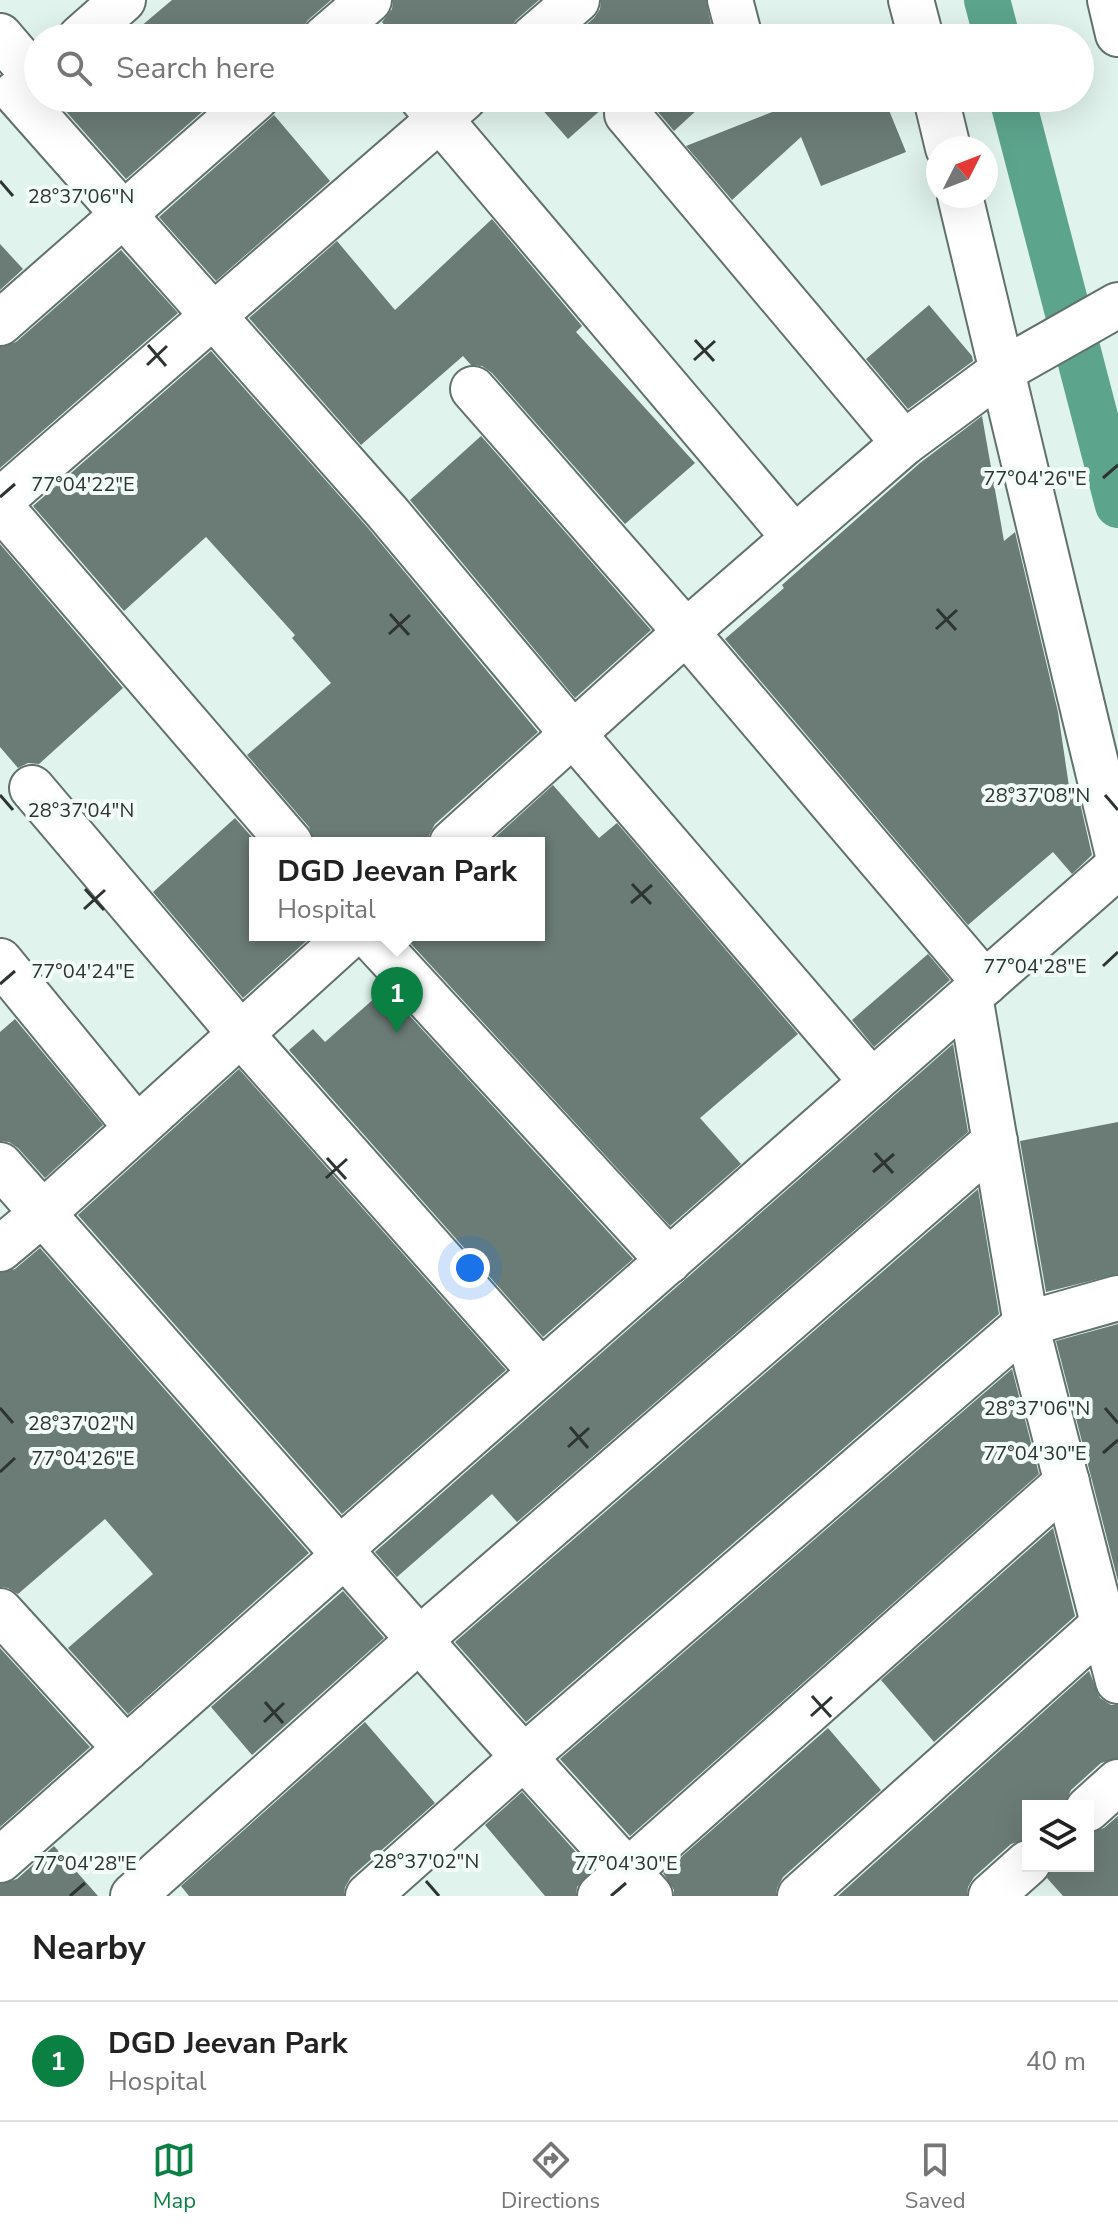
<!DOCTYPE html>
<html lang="en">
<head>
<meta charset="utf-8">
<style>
	:root { --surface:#fff; --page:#f6f6f6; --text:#222; --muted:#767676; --line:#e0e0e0; --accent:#0b8043 }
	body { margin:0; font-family:"Nunito Sans",sans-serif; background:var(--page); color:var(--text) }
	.controls { position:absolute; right:24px; bottom:24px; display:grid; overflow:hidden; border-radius:0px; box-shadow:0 8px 32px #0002 }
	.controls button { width:72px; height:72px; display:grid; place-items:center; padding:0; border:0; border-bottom:2px solid var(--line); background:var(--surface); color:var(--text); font:40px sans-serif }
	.compass { position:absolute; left:926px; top:136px; width:72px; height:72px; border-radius:50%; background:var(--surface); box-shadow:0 8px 32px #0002; rotate:48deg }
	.you { position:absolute; left:470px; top:1268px; width:28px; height:28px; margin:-20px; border:6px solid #fff; border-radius:50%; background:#1a73e8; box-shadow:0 0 0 12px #1a73e833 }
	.badge { display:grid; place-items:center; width:52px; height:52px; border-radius:50%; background:var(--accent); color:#fff; font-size:26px; font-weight:700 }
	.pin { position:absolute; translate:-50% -66px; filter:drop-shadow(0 2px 4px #0008) }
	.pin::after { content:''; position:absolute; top:42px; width:28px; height:24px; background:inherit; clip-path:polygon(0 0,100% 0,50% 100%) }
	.popup { position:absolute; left:249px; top:837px; width:296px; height:104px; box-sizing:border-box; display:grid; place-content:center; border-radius:0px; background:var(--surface); filter:drop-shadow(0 2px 6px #0005); font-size:26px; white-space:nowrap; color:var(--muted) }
	.popup b { font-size:30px; color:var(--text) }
	.popup::after { content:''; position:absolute; left:50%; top:100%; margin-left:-16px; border:16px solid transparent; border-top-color:var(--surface) }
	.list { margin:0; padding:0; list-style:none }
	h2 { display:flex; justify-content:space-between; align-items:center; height:104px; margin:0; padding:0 32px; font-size:34px }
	h2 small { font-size:26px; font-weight:400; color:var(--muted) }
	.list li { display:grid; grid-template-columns:52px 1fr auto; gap:24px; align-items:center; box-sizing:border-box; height:120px; padding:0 32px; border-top:2px solid var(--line) }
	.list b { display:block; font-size:30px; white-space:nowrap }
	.list p { margin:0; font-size:26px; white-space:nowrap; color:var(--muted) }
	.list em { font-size:26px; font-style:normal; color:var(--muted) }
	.icon { flex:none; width:44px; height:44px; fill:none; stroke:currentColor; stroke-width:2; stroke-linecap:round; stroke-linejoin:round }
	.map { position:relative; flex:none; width:1118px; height:1896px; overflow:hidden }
	.search { position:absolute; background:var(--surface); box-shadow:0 8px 32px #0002; left:24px; right:24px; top:24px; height:88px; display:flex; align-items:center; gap:20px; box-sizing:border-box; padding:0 28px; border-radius:44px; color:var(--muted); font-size:30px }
	.sheet { height:224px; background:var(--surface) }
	nav { display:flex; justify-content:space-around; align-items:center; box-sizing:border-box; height:112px; border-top:2px solid var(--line); background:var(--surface); font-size:22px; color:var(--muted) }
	nav a { display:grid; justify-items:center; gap:4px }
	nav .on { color:var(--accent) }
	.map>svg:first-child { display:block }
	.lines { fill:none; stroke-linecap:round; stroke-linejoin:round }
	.canal { stroke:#5da48d; stroke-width:46 }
	.building { fill:#6b7b75 }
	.street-casing { stroke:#61716b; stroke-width:48 }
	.street { stroke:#fff; stroke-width:44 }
	.ticks { fill:none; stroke:#2d3432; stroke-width:3 }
	.ticks-label { font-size:20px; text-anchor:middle; fill:#2d3432; stroke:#f3fefa; stroke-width:8; stroke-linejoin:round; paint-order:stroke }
</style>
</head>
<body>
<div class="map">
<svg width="1118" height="1896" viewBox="0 0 1118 1896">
	<rect width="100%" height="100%" fill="#e0f3ec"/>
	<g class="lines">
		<!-- canal -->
		<g class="canal">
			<polyline points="987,0 997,38"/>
			<polyline points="1012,98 1118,505"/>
		</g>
	</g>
	<!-- building -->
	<g class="building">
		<polygon points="172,0 331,0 308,20 302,29 301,38 127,38"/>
		<polygon points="393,0 539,0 516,20 510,29 509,38 395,38 382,22 392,9"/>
		<polygon points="601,0 706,0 714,38 571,38 594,18 600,9"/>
		<polygon points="54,98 218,98 126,179"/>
		<polygon points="532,98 609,98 603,108 568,139"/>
		<polygon points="646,98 710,98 674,131"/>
		<polygon points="808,98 884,98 906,152 821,186 801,137 732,200 686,146"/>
		<polygon points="274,115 330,181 216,281 159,217"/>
		<polygon points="492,219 582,326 576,332 695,463 625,524 492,373 482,366 471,365 463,356 361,445 249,318 337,241 395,310"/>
		<polygon points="0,244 23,269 0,290"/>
		<polygon points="121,250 178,313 0,468 0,347 16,342"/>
		<polygon points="929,305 972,356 973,361 908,409 866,359"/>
		<polygon points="211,351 368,528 538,732 435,824 429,835 428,843 314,843 309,827 247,755 331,683 292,638 295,635 206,537 124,611 33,506"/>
		<polygon points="982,416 1004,541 1015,532 1058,712 1071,800 1078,794 1092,855 1072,874 1053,852 968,925 725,639 784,588 782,585 920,463"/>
		<polygon points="481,436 651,630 575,698 410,500"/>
		<polygon points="0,544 123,688 39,764 28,763 18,768 0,747"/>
		<polygon points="553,785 599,838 617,823 798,1034 700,1118 741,1164 670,1226 403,935 539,935 539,843 489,843"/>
		<polygon points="235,818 257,843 255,843 255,935 313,935 243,998 153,892"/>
		<polygon points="928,954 950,980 874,1047 852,1020"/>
		<polygon points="385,989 633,1259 543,1337 289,1050 313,1029 325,1042"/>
		<polygon points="15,1019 103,1125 45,1178 18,1148 9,1142 0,1141 0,1032"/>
		<polygon points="953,1044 968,1132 517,1522 492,1494 397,1577 375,1552"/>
		<polygon points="239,1069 506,1370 342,1514 78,1215"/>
		<polygon points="1118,1122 1118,1274 1046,1292 1020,1141"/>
		<polygon points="978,1189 999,1314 526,1722 455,1642"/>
		<polygon points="40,1248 309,1553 128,1714 68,1648 153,1574 105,1519 18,1594 8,1588 0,1587 0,1273 15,1269"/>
		<polygon points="1118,1324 1118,1581 1056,1341"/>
		<polygon points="1012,1369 1039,1474 630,1836 560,1759"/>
		<polygon points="1053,1528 1075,1616 934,1742 881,1680"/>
		<polygon points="343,1591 384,1638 252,1755 211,1707"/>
		<polygon points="0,1648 90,1747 0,1827"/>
		<polygon points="1089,1671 1100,1698 1111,1705 1118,1705 1118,1758 1101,1763 1071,1790 1064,1806 1028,1806 1028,1839 1011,1844 974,1877 968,1887 967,1896 838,1896"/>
		<polygon points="365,1722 435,1803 351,1877 345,1887 344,1896 189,1896 181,1886"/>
		<polygon points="828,1728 881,1790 783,1877 777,1888 776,1896 674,1896 674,1890 663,1873"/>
		<polygon points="522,1792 592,1870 577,1887 576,1896 545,1896 485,1825"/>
		<polygon points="1118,1816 1118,1896 1063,1896 1047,1878 1052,1866 1088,1866 1088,1833 1104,1828"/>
		<polygon points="54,1846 98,1896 0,1896 0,1884 17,1879"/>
	</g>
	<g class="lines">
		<defs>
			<g id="street">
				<polyline points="730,0 740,38"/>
				<polyline points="911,0 921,38"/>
				<polyline points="1110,0 1118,34"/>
				<polyline points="0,36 35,77"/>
				<polyline points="80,38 123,0"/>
				<polyline points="325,38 369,0"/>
				<polyline points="533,38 577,0"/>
				<polyline points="16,93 387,512 573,734 872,1082"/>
				<polyline points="422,98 794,537"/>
				<polyline points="936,98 948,148"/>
				<polyline points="627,114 904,443"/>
				<polyline points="960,196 1118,855"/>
				<polyline points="0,323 256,98"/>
				<polyline points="473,389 686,632 985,983"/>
				<polyline points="0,501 464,98"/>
				<polyline points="0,506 290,843"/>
				<polyline points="32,788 240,1033 541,1372"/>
				<polyline points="452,843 686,632 904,443 1003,370 1118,305"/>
				<polyline points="369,935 669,1261"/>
				<polyline points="0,961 137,1128"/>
				<polyline points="970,996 1026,1324 1118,1681"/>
				<polyline points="0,1165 492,1722 650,1896"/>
				<polyline points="0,1249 43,1213 350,935"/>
				<polyline points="340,1549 1118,866"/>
				<polyline points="0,1611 126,1749"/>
				<polyline points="1088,1809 1118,1782"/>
				<polyline points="0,1860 345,1555"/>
				<polyline points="133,1896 420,1639 995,1141"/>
				<polyline points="368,1896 524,1757 1026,1324 1118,1298"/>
				<polyline points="600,1896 1067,1482"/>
				<polyline points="800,1896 1104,1624"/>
				<polyline points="991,1896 1028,1863"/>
			</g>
		</defs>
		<!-- street casing -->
		<use href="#street" class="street-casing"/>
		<!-- street -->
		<use href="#street" class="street"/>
	</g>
	<!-- ticks -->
	<path class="ticks" d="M0 181 13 196M695 340 714 361M148 345 166 366M694 360 715 341M147 365 167 346M1103 478 1118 465M0 497 15 484M937 609 956 630M390 614 409 635M936 629 957 610M389 634 410 615M0 795 13 810M1105 795 1118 810M632 884 651 904M85 889 104 910M631 903 652 885M84 909 105 890M1103 966 1118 952M0 984 15 971M875 1153 893 1173M327 1158 346 1179M873 1172 894 1154M326 1178 347 1159M0 1408 13 1423M1105 1408 1118 1423M570 1427 588 1448M568 1447 589 1428M1103 1453 1118 1440M0 1472 15 1458M812 1696 831 1717M265 1702 283 1723M811 1716 832 1697M264 1722 284 1703M426 1881 439 1896M70 1896 85 1883M611 1896 626 1883"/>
	<g class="ticks-label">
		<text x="81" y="203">28°37'06"N</text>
		<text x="1035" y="485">77°04'26"E</text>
		<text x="83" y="491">77°04'22"E</text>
		<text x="1037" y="802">28°37'08"N</text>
		<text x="81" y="817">28°37'04"N</text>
		<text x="1035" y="973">77°04'28"E</text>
		<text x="83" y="978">77°04'24"E</text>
		<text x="1037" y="1415">28°37'06"N</text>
		<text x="81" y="1430">28°37'02"N</text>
		<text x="1035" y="1460">77°04'30"E</text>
		<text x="83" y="1465">77°04'26"E</text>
		<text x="426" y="1868">28°37'02"N</text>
		<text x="85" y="1870">77°04'28"E</text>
		<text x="626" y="1870">77°04'30"E</text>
	</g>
</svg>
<div class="controls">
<button><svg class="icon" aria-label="layers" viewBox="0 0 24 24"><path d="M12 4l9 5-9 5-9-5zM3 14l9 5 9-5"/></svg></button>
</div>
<svg class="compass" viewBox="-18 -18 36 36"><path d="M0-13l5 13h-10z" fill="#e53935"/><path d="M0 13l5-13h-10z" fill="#767676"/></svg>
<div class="you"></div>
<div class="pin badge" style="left:397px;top:1033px">1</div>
<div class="popup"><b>DGD Jeevan Park</b>Hospital</div>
<div class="search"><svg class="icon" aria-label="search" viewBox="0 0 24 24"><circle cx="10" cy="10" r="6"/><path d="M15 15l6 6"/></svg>Search here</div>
</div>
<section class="sheet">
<h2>Nearby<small></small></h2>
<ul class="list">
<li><span class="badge">1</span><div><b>DGD Jeevan Park</b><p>Hospital</p></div><em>40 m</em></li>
</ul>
</section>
<nav>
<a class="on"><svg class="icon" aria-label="map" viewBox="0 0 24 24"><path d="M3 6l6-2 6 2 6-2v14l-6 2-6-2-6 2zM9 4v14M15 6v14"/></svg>Map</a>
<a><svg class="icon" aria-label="directions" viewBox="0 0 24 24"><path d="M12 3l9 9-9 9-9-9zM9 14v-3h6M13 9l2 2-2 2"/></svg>Directions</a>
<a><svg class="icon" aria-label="saved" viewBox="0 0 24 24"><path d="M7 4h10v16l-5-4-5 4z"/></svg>Saved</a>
</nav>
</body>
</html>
